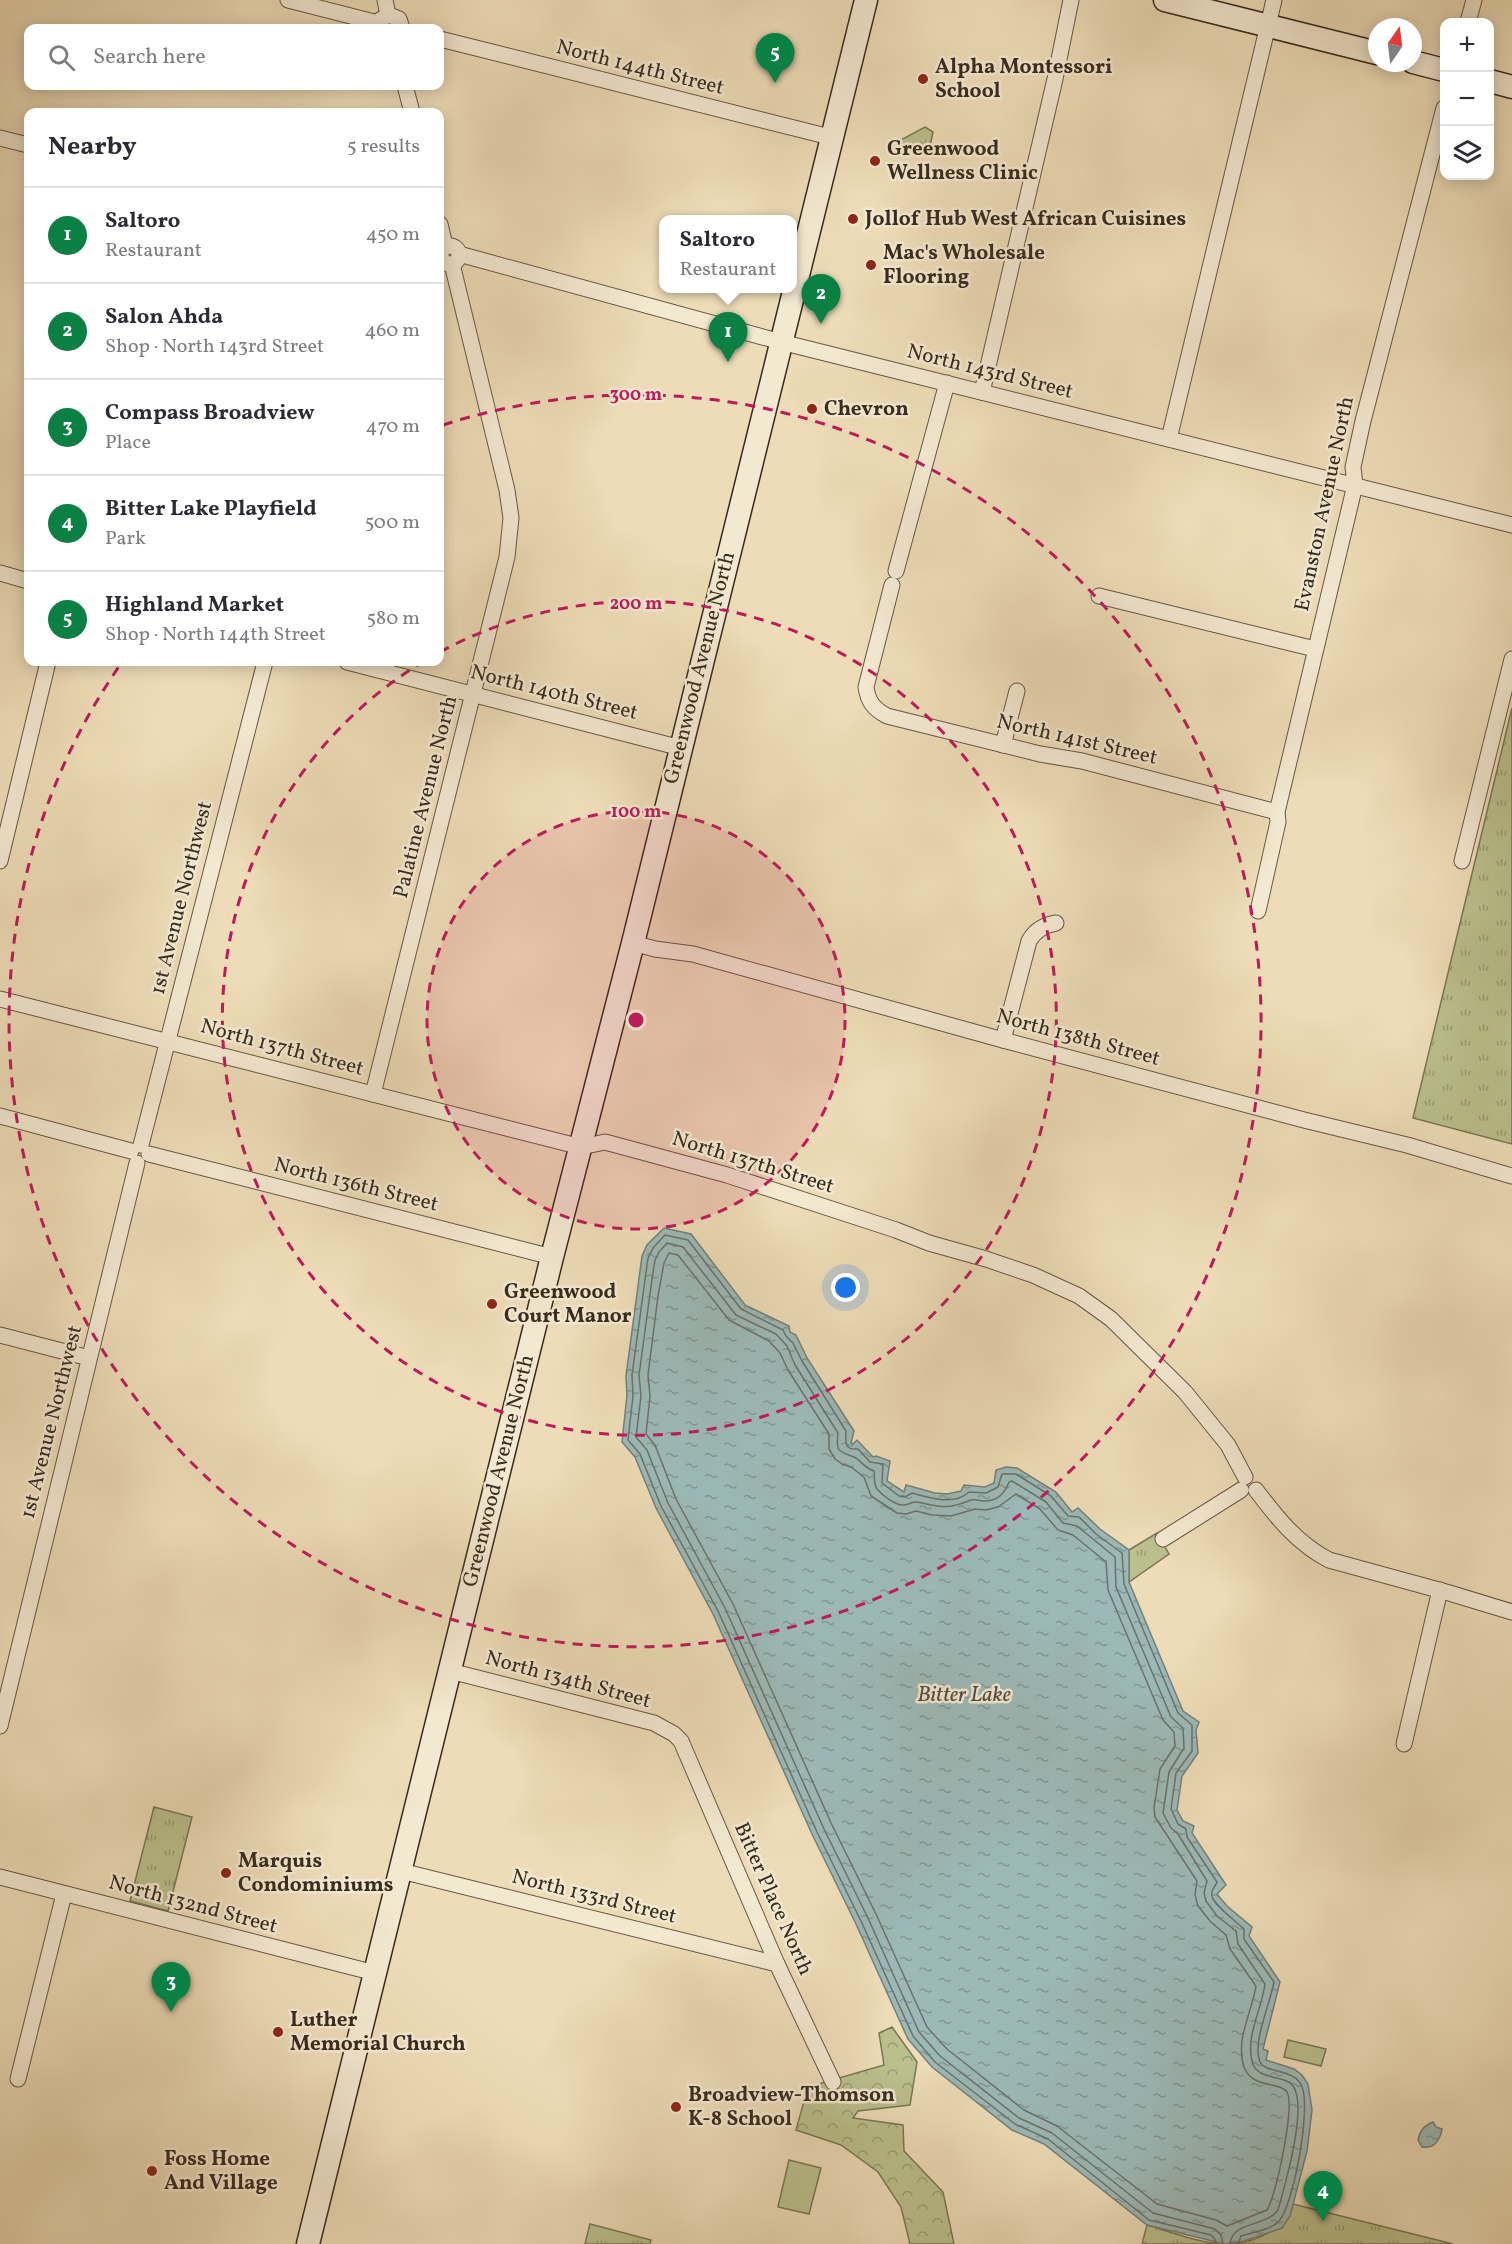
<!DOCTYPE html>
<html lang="en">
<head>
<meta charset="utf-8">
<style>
	:root { --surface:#fff; --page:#f2f2f3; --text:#2b2b33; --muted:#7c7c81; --line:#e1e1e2; --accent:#0b8043 }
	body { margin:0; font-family:Vollkorn,serif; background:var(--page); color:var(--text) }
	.controls { position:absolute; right:18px; top:18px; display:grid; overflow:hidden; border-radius:12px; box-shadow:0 3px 15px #0003 }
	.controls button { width:54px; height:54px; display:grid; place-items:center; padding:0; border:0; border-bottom:2px solid var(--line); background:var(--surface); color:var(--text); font:30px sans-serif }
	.compass { position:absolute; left:1368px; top:18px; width:54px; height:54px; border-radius:50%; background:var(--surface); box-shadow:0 3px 15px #0003; rotate:14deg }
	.you { position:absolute; left:846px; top:1288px; width:21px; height:21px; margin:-15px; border:4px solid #fff; border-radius:50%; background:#1a73e8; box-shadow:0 0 0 9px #1a73e833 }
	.badge { display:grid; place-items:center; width:39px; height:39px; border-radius:50%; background:var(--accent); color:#fff; font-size:20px; font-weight:700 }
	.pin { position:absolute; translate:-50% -50px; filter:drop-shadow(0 2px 3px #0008) }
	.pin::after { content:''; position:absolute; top:32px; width:21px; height:18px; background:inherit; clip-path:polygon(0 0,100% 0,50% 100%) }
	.popup { position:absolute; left:659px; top:215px; width:138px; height:78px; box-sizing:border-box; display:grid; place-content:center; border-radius:12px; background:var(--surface); filter:drop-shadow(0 2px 4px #0005); font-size:20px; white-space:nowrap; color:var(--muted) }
	.popup b { font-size:22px; color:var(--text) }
	.popup::after { content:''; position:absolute; left:50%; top:100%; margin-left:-12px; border:12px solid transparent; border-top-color:var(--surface) }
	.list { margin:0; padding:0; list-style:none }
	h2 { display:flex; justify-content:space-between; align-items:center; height:78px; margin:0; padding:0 24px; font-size:26px }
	h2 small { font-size:20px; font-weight:400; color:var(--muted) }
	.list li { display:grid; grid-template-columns:39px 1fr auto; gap:18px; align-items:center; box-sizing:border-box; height:96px; padding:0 24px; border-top:2px solid var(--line) }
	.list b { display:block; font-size:22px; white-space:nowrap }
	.list p { margin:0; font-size:20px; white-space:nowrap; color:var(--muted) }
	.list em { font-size:20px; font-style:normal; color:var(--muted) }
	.icon { flex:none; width:33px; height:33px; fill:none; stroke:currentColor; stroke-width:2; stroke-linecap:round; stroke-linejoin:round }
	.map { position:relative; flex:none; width:1512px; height:2244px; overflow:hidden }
	.search { position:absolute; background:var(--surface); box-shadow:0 3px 15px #0003; left:24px; top:24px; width:420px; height:66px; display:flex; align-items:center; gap:15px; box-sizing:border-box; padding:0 21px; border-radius:12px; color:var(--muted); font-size:22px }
	.panel { position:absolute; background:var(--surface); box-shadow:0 3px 15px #0003; left:24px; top:108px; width:420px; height:558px; border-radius:12px }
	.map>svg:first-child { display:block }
	.grass { fill:url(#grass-tufts); stroke:#797656; stroke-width:1.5 }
	.forest { fill:url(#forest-crowns); stroke:#797656; stroke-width:1.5 }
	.pitch { fill:#bac08d; stroke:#797656; stroke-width:1.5 }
	.water { fill:url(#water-ripples); stroke:#74807a; stroke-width:1.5 }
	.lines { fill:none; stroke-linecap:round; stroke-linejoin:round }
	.shore { stroke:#6a726a; stroke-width:1.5 }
	.minor-casing { stroke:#655744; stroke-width:17 }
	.secondary-casing { stroke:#382b1e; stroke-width:25 }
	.minor { stroke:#f3e8d0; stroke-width:15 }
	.secondary { stroke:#f3e8d0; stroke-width:22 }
	.ring { fill:none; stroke:#c2185b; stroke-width:3; stroke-dasharray:10 8 }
	.poi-dot { fill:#8f2418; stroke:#f3e8d0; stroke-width:2 }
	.labels { text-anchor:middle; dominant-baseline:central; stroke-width:5; stroke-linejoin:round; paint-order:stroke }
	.poi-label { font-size:21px; font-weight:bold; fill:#382b1e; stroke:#f3e8d0; text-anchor:start }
	.street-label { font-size:21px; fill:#382b1e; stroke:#f3e8d0 }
	.water-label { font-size:22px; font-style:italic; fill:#514e44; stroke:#f3e8d0 }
	.centre { fill:#c2185b; stroke:#f3e8d0; stroke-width:3 }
	.ring-label { font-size:18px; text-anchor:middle; font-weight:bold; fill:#c2185b; stroke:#f3e8d0; stroke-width:5; stroke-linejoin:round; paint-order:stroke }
</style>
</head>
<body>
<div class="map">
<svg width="1512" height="2244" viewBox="0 0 1512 2244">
	<defs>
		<pattern id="grass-tufts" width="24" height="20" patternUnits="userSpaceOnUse" patternTransform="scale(1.5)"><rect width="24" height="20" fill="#bac08d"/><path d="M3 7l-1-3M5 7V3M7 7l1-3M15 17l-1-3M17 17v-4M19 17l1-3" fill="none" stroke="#989c73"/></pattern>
		<pattern id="forest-crowns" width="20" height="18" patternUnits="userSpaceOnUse" patternTransform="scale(1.5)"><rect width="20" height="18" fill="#bac08d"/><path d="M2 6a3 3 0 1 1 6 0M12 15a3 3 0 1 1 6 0" fill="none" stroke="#989c73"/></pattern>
		<pattern id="water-ripples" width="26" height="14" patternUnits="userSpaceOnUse" patternTransform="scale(1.5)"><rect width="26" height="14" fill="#9cb9b7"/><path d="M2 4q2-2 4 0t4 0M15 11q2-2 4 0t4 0" fill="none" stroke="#809794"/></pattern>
	</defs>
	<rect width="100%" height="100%" fill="#eddcb7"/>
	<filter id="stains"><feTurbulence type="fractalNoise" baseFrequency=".00333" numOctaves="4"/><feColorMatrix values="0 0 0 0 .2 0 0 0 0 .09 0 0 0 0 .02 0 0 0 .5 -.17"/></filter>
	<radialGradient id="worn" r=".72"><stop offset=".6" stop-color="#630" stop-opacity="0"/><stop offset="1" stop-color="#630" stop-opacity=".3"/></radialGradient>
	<!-- grass -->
	<g class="grass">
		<polygon points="925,127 933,132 928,156 900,149 897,142"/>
		<polygon points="1512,708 1512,1144 1413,1118"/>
		<polygon points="1157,1533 1169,1554 1129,1582 1129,1550"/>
		<polygon points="154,1807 192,1817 168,1911 130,1901"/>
		<path d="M1293 2204 1453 2244H1142L1147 2225C1171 2232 1199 2243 1225 2244 1251 2244 1286 2231 1293 2204Z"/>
		<polygon points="590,2224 651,2240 650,2244 585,2244"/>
	</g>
	<!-- forest -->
	<polygon class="forest" points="892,2027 917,2062 910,2105 858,2111 853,2118 903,2125 904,2151 943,2192 954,2244 910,2244 901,2207 878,2172 841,2145 796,2130 808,2087 884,2065 879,2033"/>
	<!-- pitch -->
	<g class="pitch">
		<polygon points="1288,2040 1326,2049 1321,2066 1284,2057"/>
		<polygon points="789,2160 821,2168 809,2214 778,2207"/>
	</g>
	<!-- water -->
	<g class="water">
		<polygon points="664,1228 691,1234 745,1305 789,1326 790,1332 796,1335 807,1358 854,1431 851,1443 853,1444 857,1440 873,1457 876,1456 890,1461 887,1481 904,1492 906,1485 935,1493 947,1494 961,1491 964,1485 985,1487 994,1483 996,1470 1006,1467 1017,1468 1056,1492 1072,1512 1078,1508 1100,1529 1129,1550 1129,1582 1183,1711 1199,1722 1196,1730 1198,1753 1182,1776 1177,1810 1183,1821 1194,1826 1192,1833 1226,1885 1217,1894 1227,1906 1252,1927 1249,1936 1280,1982 1263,2049 1268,2051 1266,2060 1294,2069 1302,2075 1308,2084 1312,2110 1307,2151 1290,2216 1282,2228 1244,2241 1225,2244 1147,2225 1044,2144 1012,2130 932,2067 908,2039 856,1924 812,1834 713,1614 656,1508 635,1457 622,1442 627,1395 626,1376 642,1256 647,1245"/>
		<path d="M1433 2122 1436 2127 1442 2129C1440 2140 1434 2149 1422 2147L1418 2140C1420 2130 1424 2126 1433 2122Z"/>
	</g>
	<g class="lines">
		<!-- shore -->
		<g class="shore">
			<path d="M669 1253 678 1255 729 1320 769 1341 780 1353 788 1370 829 1434V1449L835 1459 842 1464 851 1467 864 1477 871 1496 897 1513 906 1514 916 1511 932 1515 951 1516 975 1509 986 1510 998 1507 1016 1494 1040 1509 1058 1530 1073 1535 1106 1562 1108 1590 1163 1720 1174 1732 1175 1746 1160 1769 1154 1808 1155 1817 1197 1881 1195 1895 1198 1906 1210 1921 1226 1935 1230 1949 1256 1986C1252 2012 1235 2040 1244 2067 1252 2089 1279 2081 1287 2092 1295 2106 1276 2197 1267 2210L1227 2226 1216 2220 1157 2204 1057 2126 1024 2110 947 2049 927 2027 876 1914 832 1825 733 1604 676 1499 655 1445 646 1434 650 1396 648 1375 658 1296 664 1263Z"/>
			<path d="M1216 2244 1215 2239 1211 2235 1149 2220 1048 2139 1015 2124 935 2062 913 2036 861 1921 817 1832 718 1611 661 1506 640 1454 628 1440 633 1396 632 1375 648 1258 653 1248 665 1235 688 1240 741 1309 783 1330 786 1336 793 1343 802 1361 846 1431C846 1442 843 1450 858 1449L870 1462 883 1464 882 1483 899 1496 905 1497 912 1493C930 1498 954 1506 969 1492L986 1493 998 1487 1002 1474H1016L1051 1496 1068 1516 1079 1517 1096 1534 1122 1553 1124 1584 1178 1713 1192 1725V1751L1176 1773 1171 1809 1178 1824 1186 1829 1187 1837 1217 1882C1216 1886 1210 1890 1212 1896 1214 1906 1236 1921 1244 1929V1939L1274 1982C1270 2004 1252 2043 1260 2062 1266 2074 1295 2068 1302 2087 1311 2108 1294 2204 1279 2221 1271 2230 1253 2232 1241 2236L1238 2244"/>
			<path d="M1223 2244 1221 2235 1215 2229 1153 2213 1052 2133 1019 2118 940 2056 919 2032 868 1918 824 1829 725 1608 668 1503 647 1450 636 1437 641 1396 639 1375 652 1279 655 1260 659 1252 667 1243 683 1247 736 1315 776 1334 787 1346 795 1365 838 1433C836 1452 838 1451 854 1457 861 1460 864 1468 874 1471 875 1477 873 1483 877 1489 882 1495 896 1506 904 1505 910 1505 912 1501 917 1502 943 1507 946 1510 971 1500 975 1499 981 1501 985 1501 997 1501 1005 1493 1009 1482L1012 1481 1046 1502 1063 1523 1077 1526 1115 1557 1116 1587 1171 1717 1183 1728 1184 1748 1169 1772 1163 1813 1171 1828 1178 1834 1207 1881 1204 1893 1206 1901 1217 1916 1236 1931 1238 1944 1265 1984C1262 2009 1244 2039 1253 2064 1258 2078 1278 2076 1289 2082 1312 2096 1284 2188 1278 2210 1266 2227 1232 2221 1230 2244"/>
		</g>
		<defs>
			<g id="minor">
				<polyline points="288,0 378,23"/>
				<polyline points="385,0 388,15"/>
				<polyline points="1468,22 1474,0"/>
				<polyline points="378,28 380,20 389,15 399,19 402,28"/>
				<polyline points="440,39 830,137"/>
				<polyline points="405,86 412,112"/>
				<polyline points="0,138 28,145"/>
				<polyline points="440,224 445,246"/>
				<circle cx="450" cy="255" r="9"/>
				<polyline points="459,254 781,342 1512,525"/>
				<polyline points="982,392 1055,79 1071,0"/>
				<polyline points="1169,439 1274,0"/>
				<polyline points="896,571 947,383"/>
				<polyline points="0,573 28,581"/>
				<path d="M892 585 866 687C868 702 874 709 887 716L1040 754 1082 761 1277 812"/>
				<polyline points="1099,596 1315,649"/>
				<polyline points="347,662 681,748"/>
				<polyline points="1003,745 1017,691"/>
				<polyline points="0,861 48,662"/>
				<polyline points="1462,861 1512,659"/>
				<polyline points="1258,911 1278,822 1277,812 1355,485 1353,467 1363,421 1444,108"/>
				<polyline points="633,943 655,949 693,954 1003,1040 1304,1120 1407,1145 1512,1176"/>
				<polyline points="0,999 581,1147 605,1142 727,1175 896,1230 929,1243 986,1259 1033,1275 1079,1296 1111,1319 1185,1392 1228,1445 1245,1477"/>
				<path d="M1003 1040 1029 941C1035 930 1044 925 1056 923"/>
				<polyline points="373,1094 507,557 511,518 507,490 452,264"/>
				<polyline points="0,1116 131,1151"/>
				<polyline points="141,1145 265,662"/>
				<polyline points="149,1154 552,1257"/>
				<polyline points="0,1335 89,1358"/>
				<path d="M1256 1490C1277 1518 1298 1544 1329 1560L1446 1592 1512 1612"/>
				<polyline points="1163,1539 1241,1490"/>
				<polyline points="450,1671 654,1723 674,1734 681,1741 777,1964 833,2082"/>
				<polyline points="0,1726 137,1163"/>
				<polyline points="1404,1744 1440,1590"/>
				<polyline points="401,1871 777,1964"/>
				<polyline points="0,1877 375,1973"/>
				<polyline points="18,2079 64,1894"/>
			</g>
			<g id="secondary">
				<polyline points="1165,0 1377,53"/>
				<polyline points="1413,62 1444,70"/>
				<polyline points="1490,81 1512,87"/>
				<polyline points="308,2244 552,1257 633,943 866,0"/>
			</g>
		</defs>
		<!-- minor casing -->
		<use href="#minor" class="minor-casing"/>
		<!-- secondary casing -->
		<use href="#secondary" class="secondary-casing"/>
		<!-- minor -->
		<use href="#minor" class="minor"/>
		<!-- secondary -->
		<use href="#secondary" class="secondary"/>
	</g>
	<!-- distance rings -->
	<circle cx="636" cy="1020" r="209" fill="#c2185b" fill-opacity=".12"/>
	<g class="ring">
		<circle cx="636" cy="1020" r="209"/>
		<path d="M440 652A417 417 0 1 1 421 663"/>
		<path d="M443 425A626 626 0 1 1 120 665"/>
	</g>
	<!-- markers -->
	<g class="poi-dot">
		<circle cx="923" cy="79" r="6"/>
		<circle cx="875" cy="161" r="6"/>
		<circle cx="853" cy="219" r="6"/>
		<circle cx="871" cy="265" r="6"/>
		<circle cx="812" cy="409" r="6"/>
		<circle cx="492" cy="1304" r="6"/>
		<circle cx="226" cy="1873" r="6"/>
		<circle cx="278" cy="2032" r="6"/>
		<circle cx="676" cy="2107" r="6"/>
		<circle cx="152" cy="2171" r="6"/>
	</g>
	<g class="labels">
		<!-- poi labels -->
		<g class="poi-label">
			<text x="935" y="67">Alpha Montessori<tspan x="935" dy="24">School</tspan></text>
			<text x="887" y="149">Greenwood<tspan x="887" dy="24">Wellness Clinic</tspan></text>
			<text x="865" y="219">Jollof Hub West African Cuisines</text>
			<text x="883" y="253">Mac's Wholesale<tspan x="883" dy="24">Flooring</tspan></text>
			<text x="824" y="409">Chevron</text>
			<text x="504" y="1292">Greenwood<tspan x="504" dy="24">Court Manor</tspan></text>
			<text x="238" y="1861">Marquis<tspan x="238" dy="24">Condominiums</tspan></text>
			<text x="290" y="2020">Luther<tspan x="290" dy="24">Memorial Church</tspan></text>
			<text x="688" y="2095">Broadview-Thomson<tspan x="688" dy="24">K-8 School</tspan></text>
			<text x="164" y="2159">Foss Home<tspan x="164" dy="24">And Village</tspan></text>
		</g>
		<!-- street labels -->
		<g class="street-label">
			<text transform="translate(640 68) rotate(14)">North 144th Street</text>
			<text transform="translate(990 372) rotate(14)">North 143rd Street</text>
			<text transform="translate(1325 504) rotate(-78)">Evanston Avenue North</text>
			<text transform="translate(700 668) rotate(-76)">Greenwood Avenue North</text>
			<text transform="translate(554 693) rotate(14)">North 140th Street</text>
			<text transform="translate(1077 740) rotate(13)">North 141st Street</text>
			<text transform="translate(426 797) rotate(-76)">Palatine Avenue North</text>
			<text transform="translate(182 898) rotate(-76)">1st Avenue Northwest</text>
			<text transform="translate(1078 1038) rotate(15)">North 138th Street</text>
			<text transform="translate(282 1048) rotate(15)">North 137th Street</text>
			<text transform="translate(753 1163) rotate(17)">North 137th Street</text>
			<text transform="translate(356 1185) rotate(14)">North 136th Street</text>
			<text transform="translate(52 1422) rotate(-76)">1st Avenue Northwest</text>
			<text transform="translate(499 1471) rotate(-76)">Greenwood Avenue North</text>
			<text transform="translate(568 1680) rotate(15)">North 134th Street</text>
			<text transform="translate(594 1897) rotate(14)">North 133rd Street</text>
			<text transform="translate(773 1899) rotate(66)">Bitter Place North</text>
			<text transform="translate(193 1905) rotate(15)">North 132nd Street</text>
		</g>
		<!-- water labels -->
		<g class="water-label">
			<text x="964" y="1695">Bitter Lake</text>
		</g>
	</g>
	<circle cx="636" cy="1020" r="9" class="centre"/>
	<g class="ring-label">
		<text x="636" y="400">300 m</text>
		<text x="636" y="609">200 m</text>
		<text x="636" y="817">100 m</text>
	</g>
	<rect width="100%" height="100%" filter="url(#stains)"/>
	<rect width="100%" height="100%" fill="url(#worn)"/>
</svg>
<div class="controls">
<button>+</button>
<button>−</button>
<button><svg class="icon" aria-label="layers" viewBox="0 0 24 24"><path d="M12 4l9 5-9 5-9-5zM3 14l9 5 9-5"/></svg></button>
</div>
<svg class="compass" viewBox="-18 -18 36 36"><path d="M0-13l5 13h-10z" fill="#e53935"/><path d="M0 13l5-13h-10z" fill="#7c7c81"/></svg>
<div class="you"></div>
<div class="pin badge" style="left:728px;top:362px">1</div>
<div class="popup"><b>Saltoro</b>Restaurant</div>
<div class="pin badge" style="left:821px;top:324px">2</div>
<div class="pin badge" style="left:171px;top:2012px">3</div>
<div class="pin badge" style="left:1323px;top:2221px">4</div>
<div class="pin badge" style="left:775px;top:83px">5</div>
<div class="search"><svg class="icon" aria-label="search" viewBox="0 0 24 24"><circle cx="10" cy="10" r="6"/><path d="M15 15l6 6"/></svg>Search here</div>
<section class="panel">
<h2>Nearby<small>5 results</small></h2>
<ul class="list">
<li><span class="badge">1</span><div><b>Saltoro</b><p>Restaurant</p></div><em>450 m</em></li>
<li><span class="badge">2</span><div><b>Salon Ahda</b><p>Shop · North 143rd Street</p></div><em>460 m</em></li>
<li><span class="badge">3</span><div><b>Compass Broadview</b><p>Place</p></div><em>470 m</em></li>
<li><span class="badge">4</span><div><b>Bitter Lake Playfield</b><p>Park</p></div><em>500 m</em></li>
<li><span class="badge">5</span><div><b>Highland Market</b><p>Shop · North 144th Street</p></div><em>580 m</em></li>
</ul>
</section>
</div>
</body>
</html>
